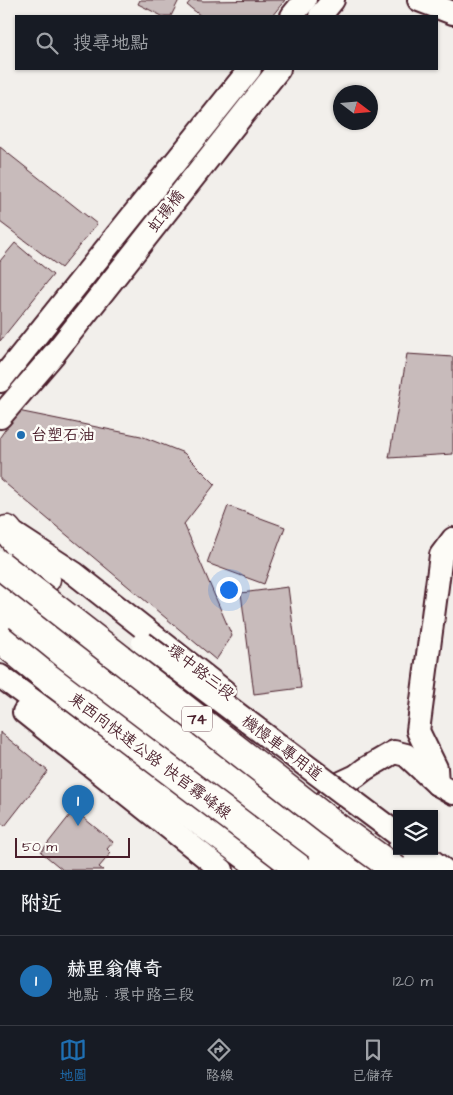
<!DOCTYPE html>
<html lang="zh-TW">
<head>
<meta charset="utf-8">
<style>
	:root { --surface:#171b24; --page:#242831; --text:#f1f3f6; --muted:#9ea1a6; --line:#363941; --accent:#1f6fb2 }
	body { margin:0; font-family:"Architects Daughter","LXGW WenKai TC",sans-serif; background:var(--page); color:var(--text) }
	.controls { position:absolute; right:15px; bottom:15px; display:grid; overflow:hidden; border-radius:0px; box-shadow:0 1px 4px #0004 }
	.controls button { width:45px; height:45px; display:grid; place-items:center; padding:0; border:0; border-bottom:1px solid var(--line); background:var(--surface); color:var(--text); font:25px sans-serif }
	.compass { position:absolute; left:333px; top:85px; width:45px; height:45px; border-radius:50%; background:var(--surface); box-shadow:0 1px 4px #0004; rotate:106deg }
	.scale { position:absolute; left:15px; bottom:12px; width:115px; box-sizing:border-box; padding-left:5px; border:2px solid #4a1f2b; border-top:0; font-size:14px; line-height:18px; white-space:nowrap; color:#4a1f2b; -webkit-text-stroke:4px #fdfcf7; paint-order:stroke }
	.you { position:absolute; left:228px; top:589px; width:18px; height:18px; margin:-12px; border:4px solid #fff; border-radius:50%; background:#1a73e8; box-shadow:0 0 0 8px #1a73e833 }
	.badge { display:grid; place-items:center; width:32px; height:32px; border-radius:50%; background:var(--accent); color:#fff; font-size:16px; font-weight:700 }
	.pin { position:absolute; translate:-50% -41px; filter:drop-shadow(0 1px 2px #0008) }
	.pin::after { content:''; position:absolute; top:26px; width:18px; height:15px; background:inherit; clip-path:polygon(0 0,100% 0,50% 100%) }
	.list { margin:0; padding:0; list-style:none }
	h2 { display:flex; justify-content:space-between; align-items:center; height:65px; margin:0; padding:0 20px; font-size:21px }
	h2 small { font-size:16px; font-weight:400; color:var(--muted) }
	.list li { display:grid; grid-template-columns:32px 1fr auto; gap:15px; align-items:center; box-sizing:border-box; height:90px; padding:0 20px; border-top:1px solid var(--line) }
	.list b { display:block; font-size:19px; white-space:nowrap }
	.list p { margin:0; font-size:16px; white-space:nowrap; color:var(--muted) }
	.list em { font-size:16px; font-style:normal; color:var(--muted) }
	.icon { flex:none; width:28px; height:28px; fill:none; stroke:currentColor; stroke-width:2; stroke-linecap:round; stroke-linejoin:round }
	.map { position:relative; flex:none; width:453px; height:870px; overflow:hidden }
	.search { position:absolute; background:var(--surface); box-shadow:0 1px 4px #0004; left:15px; right:15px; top:15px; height:55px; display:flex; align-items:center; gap:12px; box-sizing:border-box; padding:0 18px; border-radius:0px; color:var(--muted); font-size:19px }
	.sheet { height:155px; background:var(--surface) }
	nav { display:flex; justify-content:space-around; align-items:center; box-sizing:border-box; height:70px; border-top:1px solid var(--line); background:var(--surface); font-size:14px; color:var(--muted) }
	nav a { display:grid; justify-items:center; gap:2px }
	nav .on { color:var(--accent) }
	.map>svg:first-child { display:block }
	.building { fill:#c8bbbb; stroke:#4a1f2b }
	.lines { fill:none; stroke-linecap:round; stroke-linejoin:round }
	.minor-casing { stroke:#4a1f2b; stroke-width:26 }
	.highway-casing { stroke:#4a1f2b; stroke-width:31 }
	.minor { stroke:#fdfcf7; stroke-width:22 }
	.highway { stroke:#fdfcf7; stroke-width:28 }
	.minor-bridge-casing { stroke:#4a1f2b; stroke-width:26; stroke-linecap:butt }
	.highway-bridge-casing { stroke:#4a1f2b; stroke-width:31; stroke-linecap:butt }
	.minor-bridge { stroke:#fdfcf7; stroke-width:22 }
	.highway-bridge { stroke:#fdfcf7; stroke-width:28 }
	.poi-dot { fill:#1f6fb2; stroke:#fdfcf7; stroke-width:2 }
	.labels { text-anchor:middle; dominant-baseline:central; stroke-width:5; stroke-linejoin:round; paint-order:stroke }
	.shield { fill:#fdfcf7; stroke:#806168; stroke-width:1 }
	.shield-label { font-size:15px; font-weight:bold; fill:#4a1f2b }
	.street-label { font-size:16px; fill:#4a1f2b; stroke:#fdfcf7 }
	.poi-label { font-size:16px; fill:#4a1f2b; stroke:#fdfcf7; text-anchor:start }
</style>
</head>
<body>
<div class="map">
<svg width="453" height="870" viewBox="0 0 453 870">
	<rect width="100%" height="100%" fill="#f2efeb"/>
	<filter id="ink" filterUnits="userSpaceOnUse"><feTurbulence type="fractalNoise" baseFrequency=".02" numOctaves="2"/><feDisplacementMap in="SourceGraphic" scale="10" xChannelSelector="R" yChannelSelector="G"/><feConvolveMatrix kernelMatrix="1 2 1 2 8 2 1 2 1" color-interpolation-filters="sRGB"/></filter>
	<g filter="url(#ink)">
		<!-- building -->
		<g class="building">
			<polygon points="140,0 179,0 171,16 162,16 138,4"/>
			<polygon points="191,0 204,1 285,0 272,16 201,16 187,5"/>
			<polygon points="0,147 97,224 61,268 0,222"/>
			<polygon points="15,243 53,275 0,341 0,261"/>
			<polygon points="407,354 453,357 453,454 389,458"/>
			<polygon points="18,411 141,436 184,453 215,484 184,524 232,636 216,660 0,479 0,437"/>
			<polygon points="228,506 285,527 264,584 207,563"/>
			<polygon points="288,587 301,688 254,694 241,593"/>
			<polygon points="0,732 48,771 5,826 0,822"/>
			<polygon points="74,810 113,842 107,849 111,853 99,867 103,870 63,870 41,852"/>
		</g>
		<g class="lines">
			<defs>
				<g id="minor">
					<polyline points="419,0 453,13"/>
					<polyline points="292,16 305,0"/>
					<polyline points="320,16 333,0"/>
					<polyline points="0,381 250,69"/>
					<polyline points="0,417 54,354 279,69"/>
					<polyline points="16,535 74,573 224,691"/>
					<polyline points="0,590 305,826"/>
					<polyline points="0,614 333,870"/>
					<polyline points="0,676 261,870"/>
					<polyline points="24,712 222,870"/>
					<polyline points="437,784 436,768 418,731 441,555 453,539"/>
					<polyline points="306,825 341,783 356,776 365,769 394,752 406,755 437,784 453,793"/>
					<polyline points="419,851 444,870"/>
				</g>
				<g id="highway">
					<polyline points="7,530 46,579"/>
					<polyline points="305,826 360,870"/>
					<polyline points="401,851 427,870"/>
				</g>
			</defs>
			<!-- minor casing -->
			<use href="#minor" class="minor-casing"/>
			<!-- highway casing -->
			<use href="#highway" class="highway-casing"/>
			<!-- minor -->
			<use href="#minor" class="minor"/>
			<!-- highway -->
			<use href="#highway" class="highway"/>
			<defs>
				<polyline id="minor-bridge" points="143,643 397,834"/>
				<g id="highway-bridge">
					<polyline points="0,565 331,823 396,870"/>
					<polyline points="0,639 48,678 301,870"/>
				</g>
			</defs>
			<!-- minor-bridge casing -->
			<use href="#minor-bridge" class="minor-bridge-casing"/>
			<!-- highway-bridge casing -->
			<use href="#highway-bridge" class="highway-bridge-casing"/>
			<!-- minor-bridge -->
			<use href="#minor-bridge" class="minor-bridge"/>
			<!-- highway-bridge -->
			<use href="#highway-bridge" class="highway-bridge"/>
		</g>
	</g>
	<!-- markers -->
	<circle class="poi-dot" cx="21" cy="435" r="5"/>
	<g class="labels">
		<!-- shield labels -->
		<rect class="shield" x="182" y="706.5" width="30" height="25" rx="4"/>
		<g class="shield-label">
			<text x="197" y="719">74</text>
		</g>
		<!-- street labels -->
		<g class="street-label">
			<text transform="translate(166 211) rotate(-52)">虹揚橋</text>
			<text transform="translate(201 672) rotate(38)">環中路三段</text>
			<text transform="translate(282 748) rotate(37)">機慢車專用道</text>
			<text transform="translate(150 756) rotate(37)">東西向快速公路 快官霧峰線</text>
		</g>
		<!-- poi labels -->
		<g class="poi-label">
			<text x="31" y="435">台塑石油</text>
		</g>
	</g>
</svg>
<div class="controls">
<button><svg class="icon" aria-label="layers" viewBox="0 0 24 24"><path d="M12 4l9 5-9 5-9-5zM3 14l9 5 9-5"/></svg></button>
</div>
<svg class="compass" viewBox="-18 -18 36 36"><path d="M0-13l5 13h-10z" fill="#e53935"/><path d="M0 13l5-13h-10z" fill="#9ea1a6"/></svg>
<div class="scale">50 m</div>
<div class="you"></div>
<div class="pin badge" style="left:78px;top:826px">1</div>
<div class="search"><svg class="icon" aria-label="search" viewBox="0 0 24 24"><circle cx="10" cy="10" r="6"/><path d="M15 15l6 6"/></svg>搜尋地點</div>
</div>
<section class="sheet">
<h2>附近<small></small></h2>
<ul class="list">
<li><span class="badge">1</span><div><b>赫里翁傳奇</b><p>地點 · 環中路三段</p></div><em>120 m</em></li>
</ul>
</section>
<nav>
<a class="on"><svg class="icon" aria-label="map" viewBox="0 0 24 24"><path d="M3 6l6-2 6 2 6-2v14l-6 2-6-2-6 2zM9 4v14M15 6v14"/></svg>地圖</a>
<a><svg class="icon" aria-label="directions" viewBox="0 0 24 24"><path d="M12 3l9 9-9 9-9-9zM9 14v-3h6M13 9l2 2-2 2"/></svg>路線</a>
<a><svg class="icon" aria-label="saved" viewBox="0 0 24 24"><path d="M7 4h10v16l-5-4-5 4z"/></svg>已儲存</a>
</nav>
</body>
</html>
